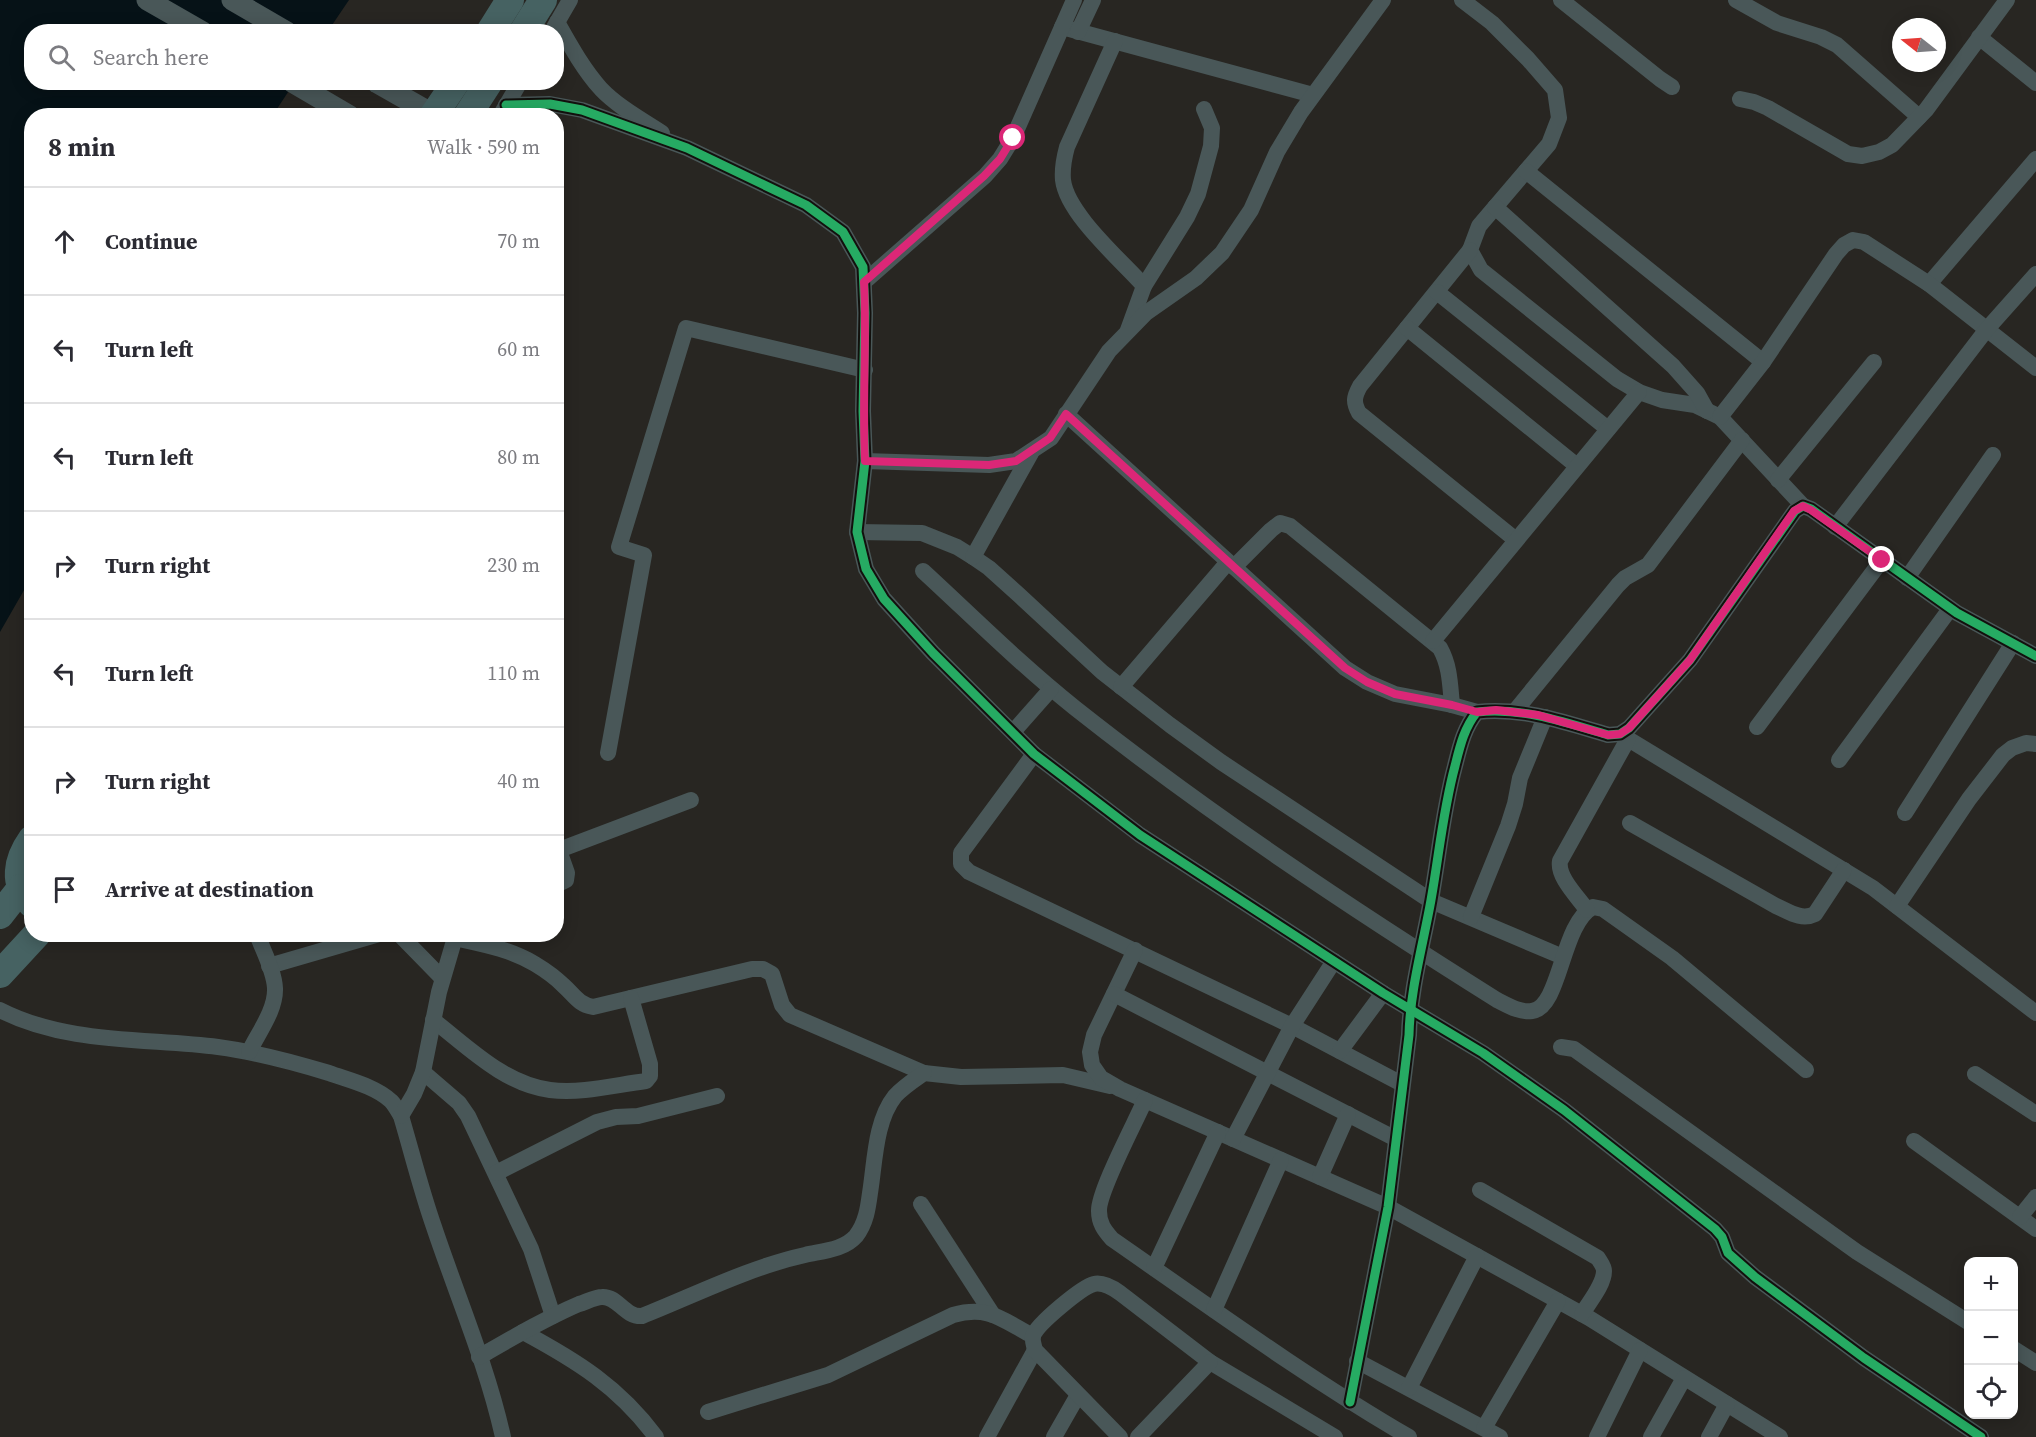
<!DOCTYPE html>
<html lang="en">
<head>
<meta charset="utf-8">
<style>
	:root { --surface:#fff; --page:#f2f2f3; --text:#2b2b33; --muted:#7c7c81; --line:#e1e1e2 }
	body { margin:0; font-family:"Source Serif 4",serif; background:var(--page); color:var(--text) }
	.controls { position:absolute; right:18px; bottom:18px; display:grid; overflow:hidden; border-radius:12px; box-shadow:0 3px 15px #0003 }
	.controls button { width:54px; height:54px; display:grid; place-items:center; padding:0; border:0; border-bottom:2px solid var(--line); background:var(--surface); color:var(--text); font:30px sans-serif }
	.compass { position:absolute; left:1892px; top:18px; width:54px; height:54px; border-radius:50%; background:var(--surface); box-shadow:0 3px 15px #0003; rotate:287deg }
	.stop { position:absolute; width:18px; height:18px; margin:-14px; border:4px solid #db2777; border-radius:50%; background:#fff }
	.stop.end { background:#db2777; border-color:#fff; box-shadow:0 2px 6px #0008 }
	.list { margin:0; padding:0; list-style:none }
	h2 { display:flex; justify-content:space-between; align-items:center; height:78px; margin:0; padding:0 24px; font-size:26px }
	h2 small { font-size:20px; font-weight:400; color:var(--muted) }
	.list li { display:grid; grid-template-columns:39px 1fr auto; gap:18px; align-items:center; box-sizing:border-box; height:108px; padding:0 24px; border-top:2px solid var(--line) }
	.list b { display:block; font-size:22px; white-space:nowrap }
	.list em { font-size:20px; font-style:normal; color:var(--muted) }
	.icon { flex:none; width:33px; height:33px; fill:none; stroke:currentColor; stroke-width:2; stroke-linecap:round; stroke-linejoin:round }
	.map { position:relative; flex:none; width:2036px; height:1437px; overflow:hidden }
	.search { position:absolute; background:var(--surface); box-shadow:0 3px 15px #0003; left:24px; top:24px; width:540px; height:66px; display:flex; align-items:center; gap:15px; box-sizing:border-box; padding:0 21px; border-radius:24px; color:var(--muted); font-size:22px }
	.panel { position:absolute; background:var(--surface); box-shadow:0 3px 15px #0003; left:24px; top:108px; width:540px; height:834px; border-radius:24px }
	.map>svg:first-child { display:block }
	.water { fill:#061217 }
	.lines { fill:none; stroke-linecap:round; stroke-linejoin:round }
	.minor { stroke:#495758; stroke-width:16 }
	.tertiary { stroke:#495758; stroke-width:21 }
	.trunk { stroke:#466262; stroke-width:28 }
	.cycleway-casing { stroke:#12100d; stroke-width:13 }
	.cycleway { stroke:#26ab63; stroke-width:9 }
	.route { stroke:#db2777; stroke-width:8 }
</style>
</head>
<body>
<div class="map">
<svg width="2036" height="1437" viewBox="0 0 2036 1437">
	<rect width="100%" height="100%" fill="#282622"/>
	<!-- water -->
	<polygon class="water" points="0,0 349,0 328,31 32,32 32,82 294,83 273,115 32,116 31,578 0,632"/>
	<g class="lines">
		<!-- minor -->
		<g class="minor">
			<polyline points="1462,0 1492,23 1528,59 1555,90 1559,118 1549,144 1479,226 1470,250 1481,270 1617,379 1639,392 1662,400 1695,405 1720,417 1803,506"/>
			<polyline points="1561,0 1660,79 1672,87"/>
			<polyline points="1736,0 1777,23 1821,37 1837,45 1919,117"/>
			<path d="M557 22C570 45 583 69 601 89 617 106 642 120 662 133"/>
			<polyline points="1062,27 1313,95"/>
			<polyline points="552,31 570,0"/>
			<polyline points="1078,32 1093,0"/>
			<polyline points="1979,37 2036,83"/>
			<path d="M1115 41 1067 147C1064 158 1062 169 1063 180 1067 214 1121 260 1144 286"/>
			<polyline points="1740,99 1754,102 1768,108 1848,154 1862,156 1879,152 1892,145 1926,110 2007,0"/>
			<polyline points="506,105 550,104 582,110 687,148 806,205 843,232 863,267 865,313 863,411 865,461 857,532 866,569 884,599 933,653 1034,754 1140,835 1383,993 1483,1053 1564,1110 1715,1229 1722,1237 1728,1253 1755,1277 1864,1358 1981,1437"/>
			<polyline points="500,116 520,82"/>
			<polyline points="1526,171 1763,362"/>
			<polyline points="1495,207 1673,366 1697,393 1707,411"/>
			<path d="M1470 250 1360 386C1354 397 1353 402 1359 413L1516 540"/>
			<polyline points="864,282 985,176 1000,159 1013,138 1074,0"/>
			<polyline points="1929,284 2036,159"/>
			<polyline points="1437,292 1608,429"/>
			<polyline points="1407,328 1577,466"/>
			<polyline points="1128,330 1144,286 1187,217 1198,194 1211,146 1212,128 1204,109"/>
			<polyline points="1066,414 1345,668 1367,682 1395,694 1452,705 1477,712"/>
			<polyline points="1720,417 1763,362 1836,254 1844,245 1853,240 1864,242 1929,284 2036,368"/>
			<polyline points="865,461 989,465 1016,461 1051,438 1109,351 1146,313 1196,278 1222,253 1251,210 1277,152 1301,112 1383,0"/>
			<polyline points="1778,480 1874,362"/>
			<polyline points="1835,527 1987,329 2036,274"/>
			<polyline points="857,532 922,533 957,547 973,557 989,568 1019,595 1102,672 1170,725 1221,762 1431,901 1563,957"/>
			<polyline points="973,557 1031,453"/>
			<path d="M1234 567 1271 530 1280 523 1290 526 1440 648C1450 666 1450 684 1452 705"/>
			<path d="M923 571C973 617 1022 666 1075 708 1209 814 1352 909 1497 1000 1507 1005 1520 1013 1532 1011 1561 1007 1561 924 1593 907L1603 909 1672 958 1806 1070"/>
			<polyline points="1907,578 1993,455"/>
			<polyline points="1433,641 1639,392"/>
			<polyline points="1121,687 1228,562"/>
			<polyline points="1515,711 1618,585 1625,578 1648,565 1742,440"/>
			<polyline points="1757,727 1882,560"/>
			<polyline points="1013,732 1051,689"/>
			<polyline points="1620,734 1873,888 2036,1013"/>
			<polyline points="608,753 644,555 619,547 686,328 865,370"/>
			<polyline points="1034,754 961,853 961,864 969,872 1292,1026 1402,1084"/>
			<polyline points="1839,760 1950,609"/>
			<polyline points="1905,813 2013,643"/>
			<path d="M1630 823 1776 906C1788 911 1801 921 1815 914L1844 870"/>
			<polyline points="556,842 567,873 566,880 556,885"/>
			<polyline points="559,850 691,800"/>
			<polyline points="1897,906 1969,799 2003,755 2012,748 2026,743 2036,744"/>
			<path d="M1587 910C1578 897 1557 877 1560 861L1628 739"/>
			<polyline points="1471,917 1508,826 1515,804 1520,778 1545,717"/>
			<polyline points="399,934 442,978"/>
			<path d="M455 938C482 944 510 949 535 964 545 970 556 978 564 986 575 996 578 1004 593 1007L752 969H763L772 974 782 1005 790 1015 924 1073 961 1077 1063 1075 1110 1086"/>
			<polyline points="1135,950 1094,1035 1090,1052 1092,1065 1101,1078 1120,1089 1388,1207 1589,1318 1780,1437"/>
			<polyline points="269,966 379,934"/>
			<polyline points="1114,994 1396,1139"/>
			<path d="M0 1010C66 1044 146 1038 218 1047 255 1052 293 1062 329 1073 348 1080 375 1086 391 1101 395 1105 398 1111 401 1116 412 1153 421 1190 434 1227 457 1296 487 1365 503 1437"/>
			<path d="M433 1020C468 1047 504 1084 550 1090 581 1094 615 1085 646 1081L650 1076V1064L631 998"/>
			<polyline points="1561,1047 1574,1049 1857,1252 1968,1322"/>
			<polyline points="1340,1051 1383,993"/>
			<path d="M249 1052C258 1033 276 1010 275 988 274 970 263 951 257 934"/>
			<polyline points="423,1072 459,1103 468,1116 531,1249 553,1316"/>
			<polyline points="1975,1074 2036,1114"/>
			<path d="M1145 1100C1136 1121 1098 1192 1099 1211 1099 1223 1104 1230 1112 1239 1210 1307 1306 1377 1409 1437"/>
			<polyline points="401,1116 414,1094 423,1072 439,992 456,934"/>
			<polyline points="1233,1139 1292,1026 1334,961"/>
			<polyline points="1914,1141 2036,1229"/>
			<polyline points="496,1173 597,1122 616,1117 638,1116 717,1096"/>
			<polyline points="1320,1177 1348,1114"/>
			<path d="M1480 1190 1598 1258C1600 1262 1604 1266 1604 1271 1604 1285 1589 1302 1582 1314"/>
			<polyline points="921,1204 993,1315"/>
			<polyline points="2020,1217 2036,1197"/>
			<polyline points="1154,1268 1218,1132"/>
			<polyline points="1214,1310 1281,1160"/>
			<path d="M523 1332C577 1361 619 1387 656 1437"/>
			<polyline points="2014,1349 2036,1363"/>
			<path d="M479 1357C512 1338 544 1319 579 1304 586 1302 595 1297 602 1297 618 1296 624 1317 642 1316 695 1295 750 1267 805 1255 822 1251 844 1250 856 1236 866 1223 868 1208 870 1193 875 1162 875 1121 895 1096 903 1087 914 1080 924 1073"/>
			<polyline points="1357,1361 1500,1437"/>
			<polyline points="1409,1388 1477,1256"/>
			<path d="M1350 1402 1388 1207 1409 1035C1410 990 1423 945 1431 900 1439 855 1443 810 1455 766 1460 746 1464 728 1477 712 1522 707 1565 722 1608 735L1620 734 1629 728 1690 660 1795 511 1803 506 1811 509 1957 613 2036 656"/>
			<path d="M708 1412 828 1375 953 1315C989 1305 1002 1320 1033 1336"/>
			<polyline points="1484,1428 1558,1301"/>
			<polyline points="987,1437 1035,1350"/>
			<polyline points="1054,1437 1078,1395"/>
			<path d="M1120 1437 1035 1350C1034 1346 1032 1340 1033 1336 1037 1324 1082 1287 1094 1284 1103 1282 1113 1288 1120 1293L1210 1362 1335 1437"/>
			<polyline points="1138,1437 1210,1362"/>
			<polyline points="1597,1437 1640,1350"/>
			<polyline points="1651,1437 1684,1378"/>
			<polyline points="1709,1437 1727,1404"/>
		</g>
		<!-- tertiary -->
		<g class="tertiary">
			<polyline points="147,0 203,32"/>
			<polyline points="232,0 287,32"/>
			<polyline points="292,82 350,116"/>
			<polyline points="376,82 434,115"/>
		</g>
		<!-- trunk -->
		<g class="trunk">
			<polyline points="490,32 510,0"/>
			<polyline points="523,32 543,0"/>
			<polyline points="433,116 456,82"/>
			<polyline points="467,116 489,82"/>
			<path d="M32 839C17 860 12 883 32 904"/>
			<polyline points="0,915 21,888"/>
			<polyline points="0,974 37,934"/>
		</g>
		<defs>
			<g id="cycleway">
				<polyline points="506,105 550,104 582,110 687,148 806,205 843,232 863,267 865,313 863,411 865,461 857,532 866,569 884,599 933,653 1034,754 1140,835 1383,993 1483,1053 1564,1110 1715,1229 1722,1237 1728,1253 1755,1277 1864,1358 1981,1437"/>
				<path d="M1350 1402 1388 1207 1409 1035C1410 990 1423 945 1431 900 1439 855 1443 810 1455 766 1460 746 1464 728 1477 712 1522 707 1565 722 1608 735L1620 734 1629 728 1690 660 1795 511 1803 506 1811 509 1957 613 2036 656"/>
			</g>
		</defs>
		<!-- cycleway casing -->
		<use href="#cycleway" class="cycleway-casing"/>
		<!-- cycleway -->
		<use href="#cycleway" class="cycleway"/>
	</g>
	<g class="lines">
		<!-- route -->
		<path class="route" d="M1013 138 1000 159 984 176 864 282C867 341 862 401 865 461L989 465 1016 461 1050 438 1066 414 1345 668 1367 682 1395 694 1452 705 1477 712 1496 710 1538 715 1608 735 1620 734 1629 728 1690 660 1794 511 1803 506 1811 510 1882 560"/>
	</g>
</svg>
<div class="controls">
<button>+</button>
<button>−</button>
<button><svg class="icon" aria-label="locate" viewBox="0 0 24 24"><circle cx="12" cy="12" r="6"/><path d="M12 2v4M12 18v4M2 12h4M18 12h4"/></svg></button>
</div>
<svg class="compass" viewBox="-18 -18 36 36"><path d="M0-13l5 13h-10z" fill="#e53935"/><path d="M0 13l5-13h-10z" fill="#7c7c81"/></svg>
<div class="stop" style="left:1013px;top:138px"></div>
<div class="stop end" style="left:1882px;top:560px"></div>
<div class="search"><svg class="icon" aria-label="search" viewBox="0 0 24 24"><circle cx="10" cy="10" r="6"/><path d="M15 15l6 6"/></svg>Search here</div>
<section class="panel">
<h2>8 min<small>Walk · 590 m</small></h2>
<ul class="list">
<li><svg class="icon" aria-label="ahead" viewBox="0 0 24 24"><path d="M12 20V5M6 11l6-6 6 6"/></svg><div><b>Continue</b></div><em>70 m</em></li>
<li><svg class="icon" aria-label="left" viewBox="0 0 24 24"><path d="M17 20v-9H6M10 6l-5 5 5 5"/></svg><div><b>Turn left</b></div><em>60 m</em></li>
<li><svg class="icon" aria-label="left" viewBox="0 0 24 24"><path d="M17 20v-9H6M10 6l-5 5 5 5"/></svg><div><b>Turn left</b></div><em>80 m</em></li>
<li><svg class="icon" aria-label="right" viewBox="0 0 24 24"><path d="M7 20v-9h11M14 6l5 5-5 5"/></svg><div><b>Turn right</b></div><em>230 m</em></li>
<li><svg class="icon" aria-label="left" viewBox="0 0 24 24"><path d="M17 20v-9H6M10 6l-5 5 5 5"/></svg><div><b>Turn left</b></div><em>110 m</em></li>
<li><svg class="icon" aria-label="right" viewBox="0 0 24 24"><path d="M7 20v-9h11M14 6l5 5-5 5"/></svg><div><b>Turn right</b></div><em>40 m</em></li>
<li><svg class="icon" aria-label="arrive" viewBox="0 0 24 24"><path d="M6 21V4h12l-3 4 3 4H6"/></svg><div><b>Arrive at destination</b></div></li>
</ul>
</section>
</div>
</body>
</html>
